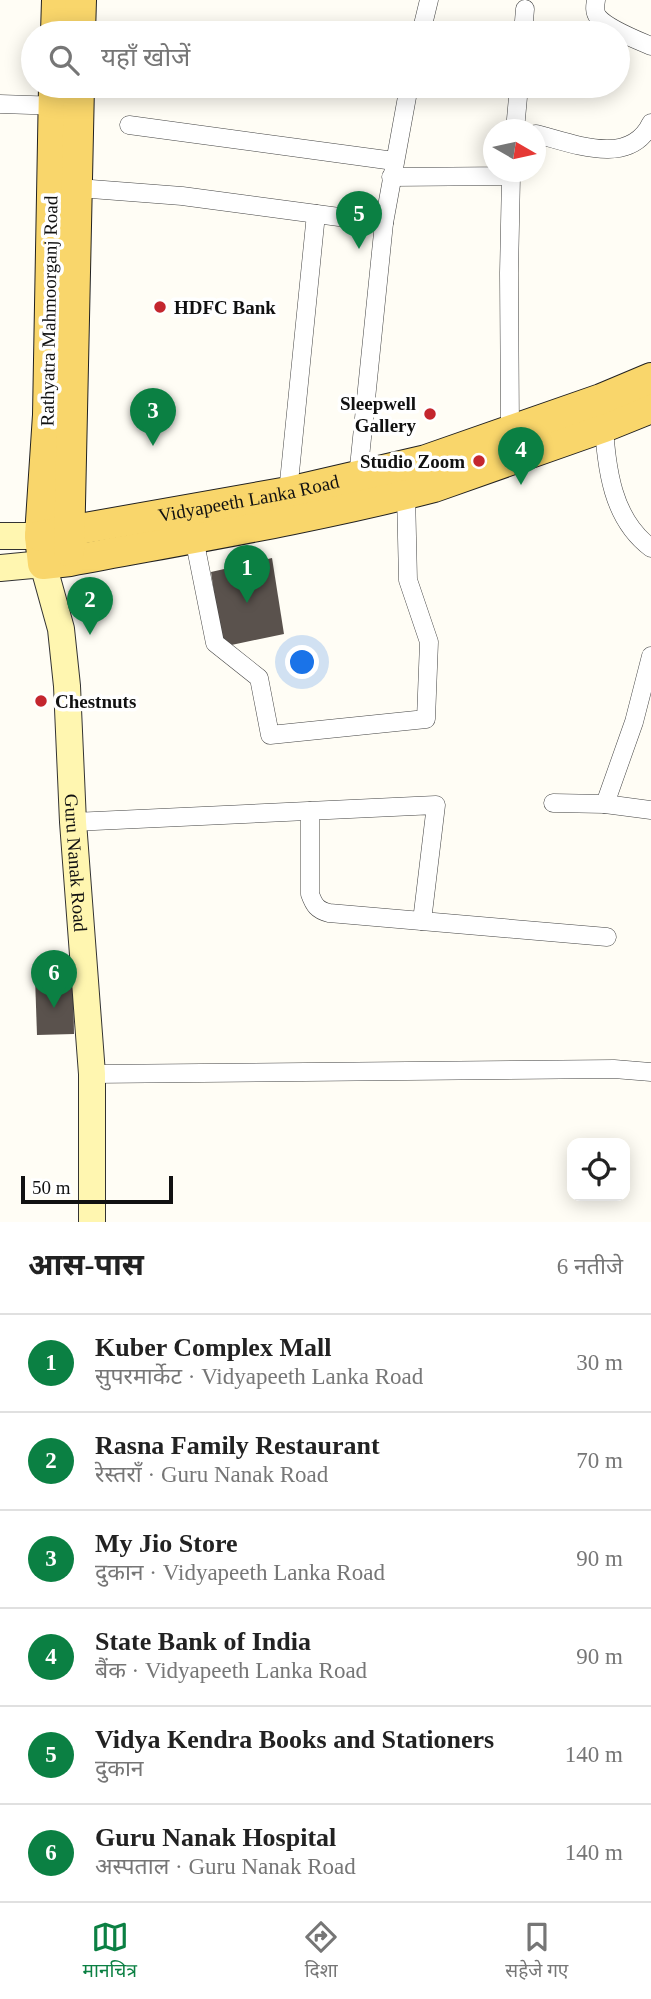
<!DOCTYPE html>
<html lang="hi">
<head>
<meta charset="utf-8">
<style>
	:root { --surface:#fff; --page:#f2f2f2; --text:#222; --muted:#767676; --line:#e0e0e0; --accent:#0b8043 }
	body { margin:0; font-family:"Times New Roman","Noto Sans Devanagari",serif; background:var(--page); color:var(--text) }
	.controls { position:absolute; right:21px; bottom:21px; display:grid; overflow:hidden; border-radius:14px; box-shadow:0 4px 18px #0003 }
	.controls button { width:63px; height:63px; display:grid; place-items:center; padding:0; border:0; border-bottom:2px solid var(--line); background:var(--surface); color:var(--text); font:35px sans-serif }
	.compass { position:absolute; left:483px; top:119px; width:63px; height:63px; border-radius:50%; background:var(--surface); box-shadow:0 4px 18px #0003; rotate:99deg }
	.scale { position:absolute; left:21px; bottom:18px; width:152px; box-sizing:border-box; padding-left:7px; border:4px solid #111; border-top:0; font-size:19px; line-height:24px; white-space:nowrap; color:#111; -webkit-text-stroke:5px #fff; paint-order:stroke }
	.you { position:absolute; left:303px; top:663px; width:24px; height:24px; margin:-18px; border:5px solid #fff; border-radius:50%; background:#1a73e8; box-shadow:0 0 0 10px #1a73e833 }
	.badge { display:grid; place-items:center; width:46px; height:46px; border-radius:50%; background:var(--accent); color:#fff; font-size:23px; font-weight:700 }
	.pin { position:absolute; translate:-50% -58px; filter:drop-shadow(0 2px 4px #0008) }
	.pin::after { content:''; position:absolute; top:37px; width:24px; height:21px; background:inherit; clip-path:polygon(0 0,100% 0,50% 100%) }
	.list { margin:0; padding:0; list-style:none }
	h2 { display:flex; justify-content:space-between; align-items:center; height:91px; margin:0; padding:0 28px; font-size:30px }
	h2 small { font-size:23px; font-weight:400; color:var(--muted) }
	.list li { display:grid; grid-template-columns:46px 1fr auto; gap:21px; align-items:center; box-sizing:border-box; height:98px; padding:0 28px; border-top:2px solid var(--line) }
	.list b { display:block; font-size:26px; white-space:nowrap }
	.list p { margin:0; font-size:23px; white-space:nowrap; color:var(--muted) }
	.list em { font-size:23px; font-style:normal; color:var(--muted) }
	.icon { flex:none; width:38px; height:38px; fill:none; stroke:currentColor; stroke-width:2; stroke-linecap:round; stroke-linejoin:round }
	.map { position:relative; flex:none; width:651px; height:1222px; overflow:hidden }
	.search { position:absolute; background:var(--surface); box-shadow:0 4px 18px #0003; left:21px; right:21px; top:21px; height:77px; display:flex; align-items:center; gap:18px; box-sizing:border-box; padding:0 24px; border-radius:38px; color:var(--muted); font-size:26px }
	.sheet { height:679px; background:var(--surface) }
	nav { display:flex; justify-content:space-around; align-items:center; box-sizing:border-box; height:98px; border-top:2px solid var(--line); background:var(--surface); font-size:19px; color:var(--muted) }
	nav a { display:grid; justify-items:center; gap:4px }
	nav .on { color:var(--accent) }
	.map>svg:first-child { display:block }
	.building { fill:#5a524d }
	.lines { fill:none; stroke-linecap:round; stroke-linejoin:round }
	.street-casing { stroke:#444; stroke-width:19 }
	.secondary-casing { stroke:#333; stroke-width:28 }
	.primary-casing { stroke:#222; stroke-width:32 }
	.street { stroke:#fff; stroke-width:18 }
	.secondary { stroke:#fff6b0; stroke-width:26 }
	.primary { stroke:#f9d66b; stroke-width:30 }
	.poi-dot { fill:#c4262e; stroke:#fff; stroke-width:2.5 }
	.labels { text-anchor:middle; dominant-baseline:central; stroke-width:7; stroke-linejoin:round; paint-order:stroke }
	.poi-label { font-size:19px; font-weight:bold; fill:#111; stroke:#fff; text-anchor:start }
	.street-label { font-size:19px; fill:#111; stroke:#fff }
</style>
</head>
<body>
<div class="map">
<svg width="651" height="1222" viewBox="0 0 651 1222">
	<rect width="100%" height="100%" fill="#fffdf5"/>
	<!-- building -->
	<g class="building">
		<polygon points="272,558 284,634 222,647 211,572"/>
		<polygon points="73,976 74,1034 37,1035 35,977"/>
	</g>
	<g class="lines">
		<defs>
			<g id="street">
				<path d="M596 0C595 6 594 12 598 17 608 29 637 40 651 46"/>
				<polyline points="421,33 429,0"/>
				<polyline points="523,33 525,9"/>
				<polyline points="0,104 61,106"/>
				<polyline points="129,125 394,161"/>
				<polyline points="515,130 519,86"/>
				<path d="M536 134C572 143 630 168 651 123"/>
				<polyline points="391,177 511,176 512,172"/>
				<polyline points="78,188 182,196 384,223 409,86"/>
				<path d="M603 418C607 466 610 517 651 548"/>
				<polyline points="510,430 509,273 511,176"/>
				<polyline points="358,477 384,223"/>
				<polyline points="288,492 316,214"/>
				<polyline points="194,538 215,643 259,678 270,735 426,719 429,642 408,580 406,494"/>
				<polyline points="553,803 605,804 651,810"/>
				<polyline points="605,804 634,722 651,656"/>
				<path d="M310 811V894C314 905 317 910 329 913L607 937"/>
				<polyline points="73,822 436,805 422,921"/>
				<polyline points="92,1074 614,1069 651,1072"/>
			</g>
			<g id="secondary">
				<polyline points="0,536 40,536"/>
				<path id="s1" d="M0 568 43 564 61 629 67 686 73 822 92 1074V1222"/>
			</g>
			<g id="primary">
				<polyline points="56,33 57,0"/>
				<polyline points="80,33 81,0"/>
				<path d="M54 86 48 415 40 536 43 564 70 561C192 538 314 518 434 487L604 427 651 408"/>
				<path id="s2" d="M40 536 288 492 426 460 601 399 651 378"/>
				<polyline points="69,551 79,86"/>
			</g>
		</defs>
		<!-- street casing -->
		<use href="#street" class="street-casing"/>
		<!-- secondary casing -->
		<use href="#secondary" class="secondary-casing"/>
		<!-- primary casing -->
		<use href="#primary" class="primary-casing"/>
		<!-- street -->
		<use href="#street" class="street"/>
		<!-- secondary -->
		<use href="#secondary" class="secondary"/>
		<!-- primary -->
		<use href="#primary" class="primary"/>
	</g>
	<!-- markers -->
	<g class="poi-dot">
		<circle cx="160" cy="307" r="7"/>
		<circle cx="430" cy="414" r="7"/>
		<circle cx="479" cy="461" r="7"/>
		<circle cx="41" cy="701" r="7"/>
	</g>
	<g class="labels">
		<!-- poi labels -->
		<g class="poi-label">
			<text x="174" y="307">HDFC Bank</text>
			<text x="416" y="403" text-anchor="end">Sleepwell<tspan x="416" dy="22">Gallery</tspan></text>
			<text x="465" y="461" text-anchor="end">Studio Zoom</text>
			<text x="55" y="701">Chestnuts</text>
		</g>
		<!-- street labels -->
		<g class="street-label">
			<text transform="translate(49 311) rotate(-89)">Rathyatra Mahmoorganj Road</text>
			<text stroke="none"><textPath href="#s2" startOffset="212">Vidyapeeth Lanka Road</textPath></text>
			<text stroke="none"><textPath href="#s1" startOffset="345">Guru Nanak Road</textPath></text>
		</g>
	</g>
</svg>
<div class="controls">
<button><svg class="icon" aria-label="locate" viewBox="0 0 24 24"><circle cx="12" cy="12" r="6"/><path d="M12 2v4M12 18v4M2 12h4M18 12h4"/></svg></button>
</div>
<svg class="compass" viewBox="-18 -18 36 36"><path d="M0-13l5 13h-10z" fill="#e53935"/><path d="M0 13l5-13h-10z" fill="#767676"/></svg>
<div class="scale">50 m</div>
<div class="you"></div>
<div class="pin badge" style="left:247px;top:603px">1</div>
<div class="pin badge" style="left:90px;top:635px">2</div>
<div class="pin badge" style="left:153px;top:446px">3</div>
<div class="pin badge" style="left:521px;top:485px">4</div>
<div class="pin badge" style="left:359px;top:249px">5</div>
<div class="pin badge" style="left:54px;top:1008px">6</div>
<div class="search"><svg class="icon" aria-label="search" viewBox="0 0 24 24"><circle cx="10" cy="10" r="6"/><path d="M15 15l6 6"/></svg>यहाँ खोजें</div>
</div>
<section class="sheet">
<h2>आस-पास<small>6 नतीजे</small></h2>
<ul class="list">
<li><span class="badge">1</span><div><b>Kuber Complex Mall</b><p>सुपरमार्केट · Vidyapeeth Lanka Road</p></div><em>30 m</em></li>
<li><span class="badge">2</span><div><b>Rasna Family Restaurant</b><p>रेस्तराँ · Guru Nanak Road</p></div><em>70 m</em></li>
<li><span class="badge">3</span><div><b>My Jio Store</b><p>दुकान · Vidyapeeth Lanka Road</p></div><em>90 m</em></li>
<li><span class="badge">4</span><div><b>State Bank of India</b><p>बैंक · Vidyapeeth Lanka Road</p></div><em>90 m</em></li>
<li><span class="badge">5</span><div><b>Vidya Kendra Books and Stationers</b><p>दुकान</p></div><em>140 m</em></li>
<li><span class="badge">6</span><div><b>Guru Nanak Hospital</b><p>अस्पताल · Guru Nanak Road</p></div><em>140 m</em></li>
</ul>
</section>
<nav>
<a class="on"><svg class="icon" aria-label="map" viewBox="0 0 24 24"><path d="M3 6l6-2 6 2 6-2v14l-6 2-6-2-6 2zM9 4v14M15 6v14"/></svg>मानचित्र</a>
<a><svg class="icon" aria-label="directions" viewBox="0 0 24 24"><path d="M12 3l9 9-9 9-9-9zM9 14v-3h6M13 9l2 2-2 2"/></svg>दिशा</a>
<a><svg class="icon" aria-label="saved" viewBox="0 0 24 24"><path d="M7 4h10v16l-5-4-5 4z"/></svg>सहेजे गए</a>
</nav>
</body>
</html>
